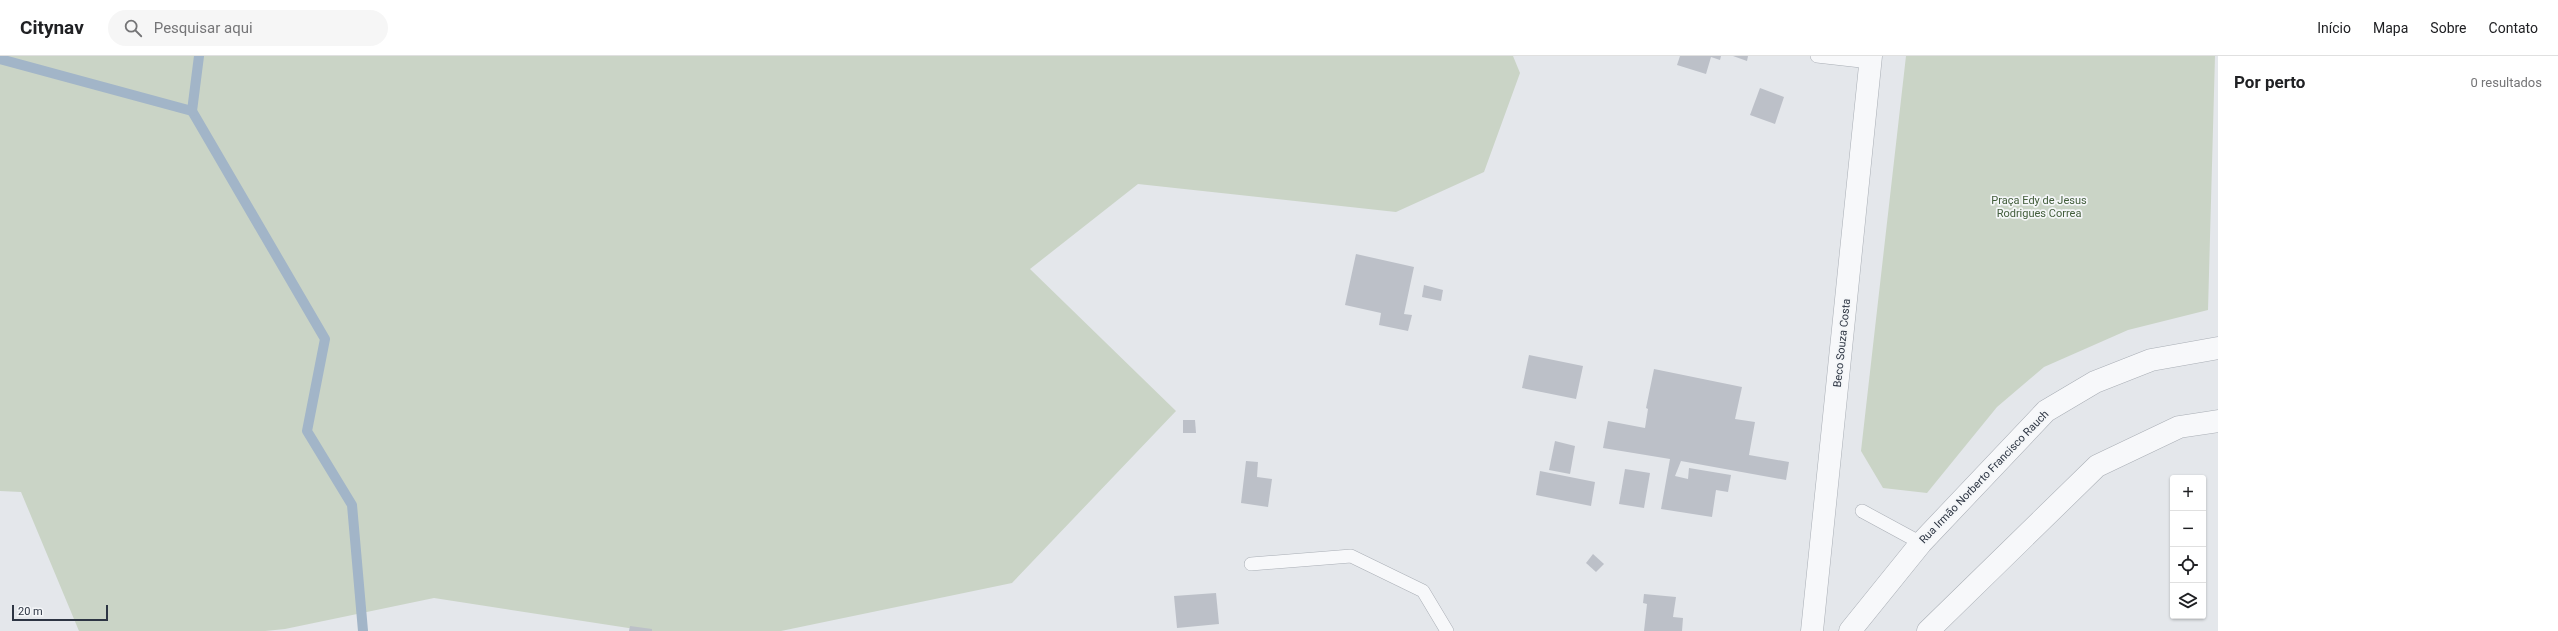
<!DOCTYPE html>
<html lang="pt">
<head>
<meta charset="utf-8">
<style>
	:root { --surface:#fff; --page:#f6f6f6; --text:#202124; --muted:#757577; --line:#e0e0e0 }
	body { margin:0; font-family:Roboto,sans-serif; background:var(--page); color:var(--text) }
	.controls { position:absolute; right:12px; bottom:12px; display:grid; overflow:hidden; border-radius:4px; box-shadow:0 1px 3px #0004 }
	.controls button { width:36px; height:36px; display:grid; place-items:center; padding:0; border:0; border-bottom:1px solid var(--line); background:var(--surface); color:var(--text); font:20px sans-serif }
	.scale { position:absolute; left:12px; bottom:10px; width:96px; box-sizing:border-box; padding-left:4px; border:2px solid #2d3543; border-top:0; font-size:11px; line-height:14px; white-space:nowrap; color:#2d3543; -webkit-text-stroke:3px #f4f6f8; paint-order:stroke }
	.list { margin:0; padding:0; list-style:none }
	h2 { display:flex; justify-content:space-between; align-items:center; height:52px; margin:0; padding:0 16px; font-size:17px }
	h2 small { font-size:13px; font-weight:400; color:var(--muted) }
	.icon { flex:none; width:22px; height:22px; fill:none; stroke:currentColor; stroke-width:2; stroke-linecap:round; stroke-linejoin:round }
	.map { position:relative; flex:none; width:2218px; height:575px; overflow:hidden }
	header { display:flex; align-items:center; gap:24px; box-sizing:border-box; height:56px; padding:0 20px; background:var(--surface); border-bottom:1px solid var(--line) }
	header strong { font-size:19px }
	nav { display:flex; gap:22px; margin-inline-start:auto; font-size:14px }
	.search { width:280px; height:36px; background:var(--page); display:flex; align-items:center; gap:10px; box-sizing:border-box; padding:0 14px; border-radius:22px; color:var(--muted); font-size:15px }
	main { display:flex }
	aside { flex:1; background:var(--surface) }
	.map>svg:first-child { display:block }
	.green { fill:#cad4c6 }
	.lines { fill:none; stroke-linecap:round; stroke-linejoin:round }
	.stream { stroke:#a2b5c8; stroke-width:10 }
	.building { fill:#bcc0c8 }
	.service-casing { stroke:#a9aeb5; stroke-width:14 }
	.minor-casing { stroke:#a9aeb5; stroke-width:23 }
	.tertiary-casing { stroke:#a9aeb5; stroke-width:23 }
	.service { stroke:#f7f8fa; stroke-width:13 }
	.minor { stroke:#f7f8fa; stroke-width:22 }
	.tertiary { stroke:#f7f8fa; stroke-width:22 }
	.labels { text-anchor:middle; dominant-baseline:central; stroke-width:3.5; stroke-linejoin:round; paint-order:stroke }
	.park-label { font-size:11px; fill:#425d3b; stroke:#f4f6f8 }
	.street-label { font-size:11px; fill:#2d3543; stroke:#f4f6f8 }
</style>
</head>
<body>
<header>
<strong>Citynav</strong>
<div class="search"><svg class="icon" aria-label="search" viewBox="0 0 24 24"><circle cx="10" cy="10" r="6"/><path d="M15 15l6 6"/></svg>Pesquisar aqui</div>
<nav><a>Início</a><a>Mapa</a><a>Sobre</a><a>Contato</a></nav>
</header>
<main>
<div class="map">
<svg width="2218" height="575" viewBox="0 0 2218 575">
	<rect width="100%" height="100%" fill="#e4e7eb"/>
	<!-- green -->
	<g class="green">
		<polygon points="0,0 1513,0 1520,17 1484,116 1396,156 1138,128 1030,213 1176,355 1012,527 781,575 648,575 434,542 285,573 265,575 79,575 21,436 0,435"/>
		<polygon points="1906,0 2215,0 2208,254 2128,274 2044,311 1997,351 1927,437 1883,432 1861,395"/>
	</g>
	<g class="lines">
		<!-- stream -->
		<g class="stream">
			<polyline points="199,0 192,55 325,283 307,375 352,449 363,575"/>
			<polyline points="0,3 192,55"/>
		</g>
	</g>
	<!-- building -->
	<g class="building">
		<polygon points="1680,0 1721,0 1720,4 1711,1 1706,18 1677,9"/>
		<polygon points="1733,0 1748,0 1747,5"/>
		<polygon points="1760,32 1784,41 1775,68 1750,59"/>
		<polygon points="1356,198 1414,211 1404,258 1412,259 1408,275 1379,269 1381,257 1345,249"/>
		<polygon points="1424,229 1443,234 1441,245 1422,241"/>
		<polygon points="1529,299 1583,310 1576,343 1522,332"/>
		<polygon points="1654,313 1742,331 1735,363 1755,366 1749,399 1789,406 1786,424 1681,405 1675,420 1688,423 1689,412 1731,419 1728,436 1716,434 1712,461 1661,453 1670,403 1603,392 1608,365 1645,372 1648,353 1646,352"/>
		<polygon points="1183,364 1195,364 1196,377 1183,377"/>
		<polygon points="1555,385 1575,390 1570,418 1549,414"/>
		<polygon points="1246,405 1258,406 1257,421 1272,423 1268,451 1241,447"/>
		<polygon points="1625,413 1650,417 1644,452 1619,448"/>
		<polygon points="1540,415 1595,426 1591,450 1536,439"/>
		<polygon points="1593,498 1604,508 1596,516 1586,507"/>
		<polygon points="1216,537 1219,568 1177,572 1174,540"/>
		<polygon points="1644,538 1676,541 1673,561 1683,562 1682,575 1644,575 1647,548 1643,547"/>
		<polygon points="630,570 652,573 652,575 629,575"/>
	</g>
	<g class="lines">
		<defs>
			<g id="service">
				<polyline points="1817,0 1870,6"/>
				<polyline points="1862,455 1921,487"/>
				<polyline points="1251,508 1351,500 1423,535 1447,575"/>
			</g>
			<polyline id="minor" points="1812,575 1871,0"/>
			<g id="tertiary">
				<polyline points="1850,575 1921,487 2046,355 2095,326 2151,304 2218,292"/>
				<polyline points="1928,575 2097,410 2179,371 2218,365"/>
			</g>
		</defs>
		<!-- service casing -->
		<use href="#service" class="service-casing"/>
		<!-- minor casing -->
		<use href="#minor" class="minor-casing"/>
		<!-- tertiary casing -->
		<use href="#tertiary" class="tertiary-casing"/>
		<!-- service -->
		<use href="#service" class="service"/>
		<!-- minor -->
		<use href="#minor" class="minor"/>
		<!-- tertiary -->
		<use href="#tertiary" class="tertiary"/>
	</g>
	<g class="labels">
		<!-- park labels -->
		<g class="park-label">
			<text x="2039" y="144">Praça Edy de Jesus<tspan x="2039" dy="13">Rodrigues Correa</tspan></text>
		</g>
		<!-- street labels -->
		<g class="street-label">
			<text transform="translate(1842 287) rotate(-84)">Beco Souza Costa</text>
			<text transform="translate(1984 421) rotate(-46)">Rua Irmão Norberto Francisco Rauch</text>
		</g>
	</g>
</svg>
<div class="controls">
<button>+</button>
<button>−</button>
<button><svg class="icon" aria-label="locate" viewBox="0 0 24 24"><circle cx="12" cy="12" r="6"/><path d="M12 2v4M12 18v4M2 12h4M18 12h4"/></svg></button>
<button><svg class="icon" aria-label="layers" viewBox="0 0 24 24"><path d="M12 4l9 5-9 5-9-5zM3 14l9 5 9-5"/></svg></button>
</div>
<div class="scale">20 m</div>
</div>
<aside>
<h2>Por perto<small>0 resultados</small></h2>
<ul class="list">
</ul>
</aside>
</main>
</body>
</html>
